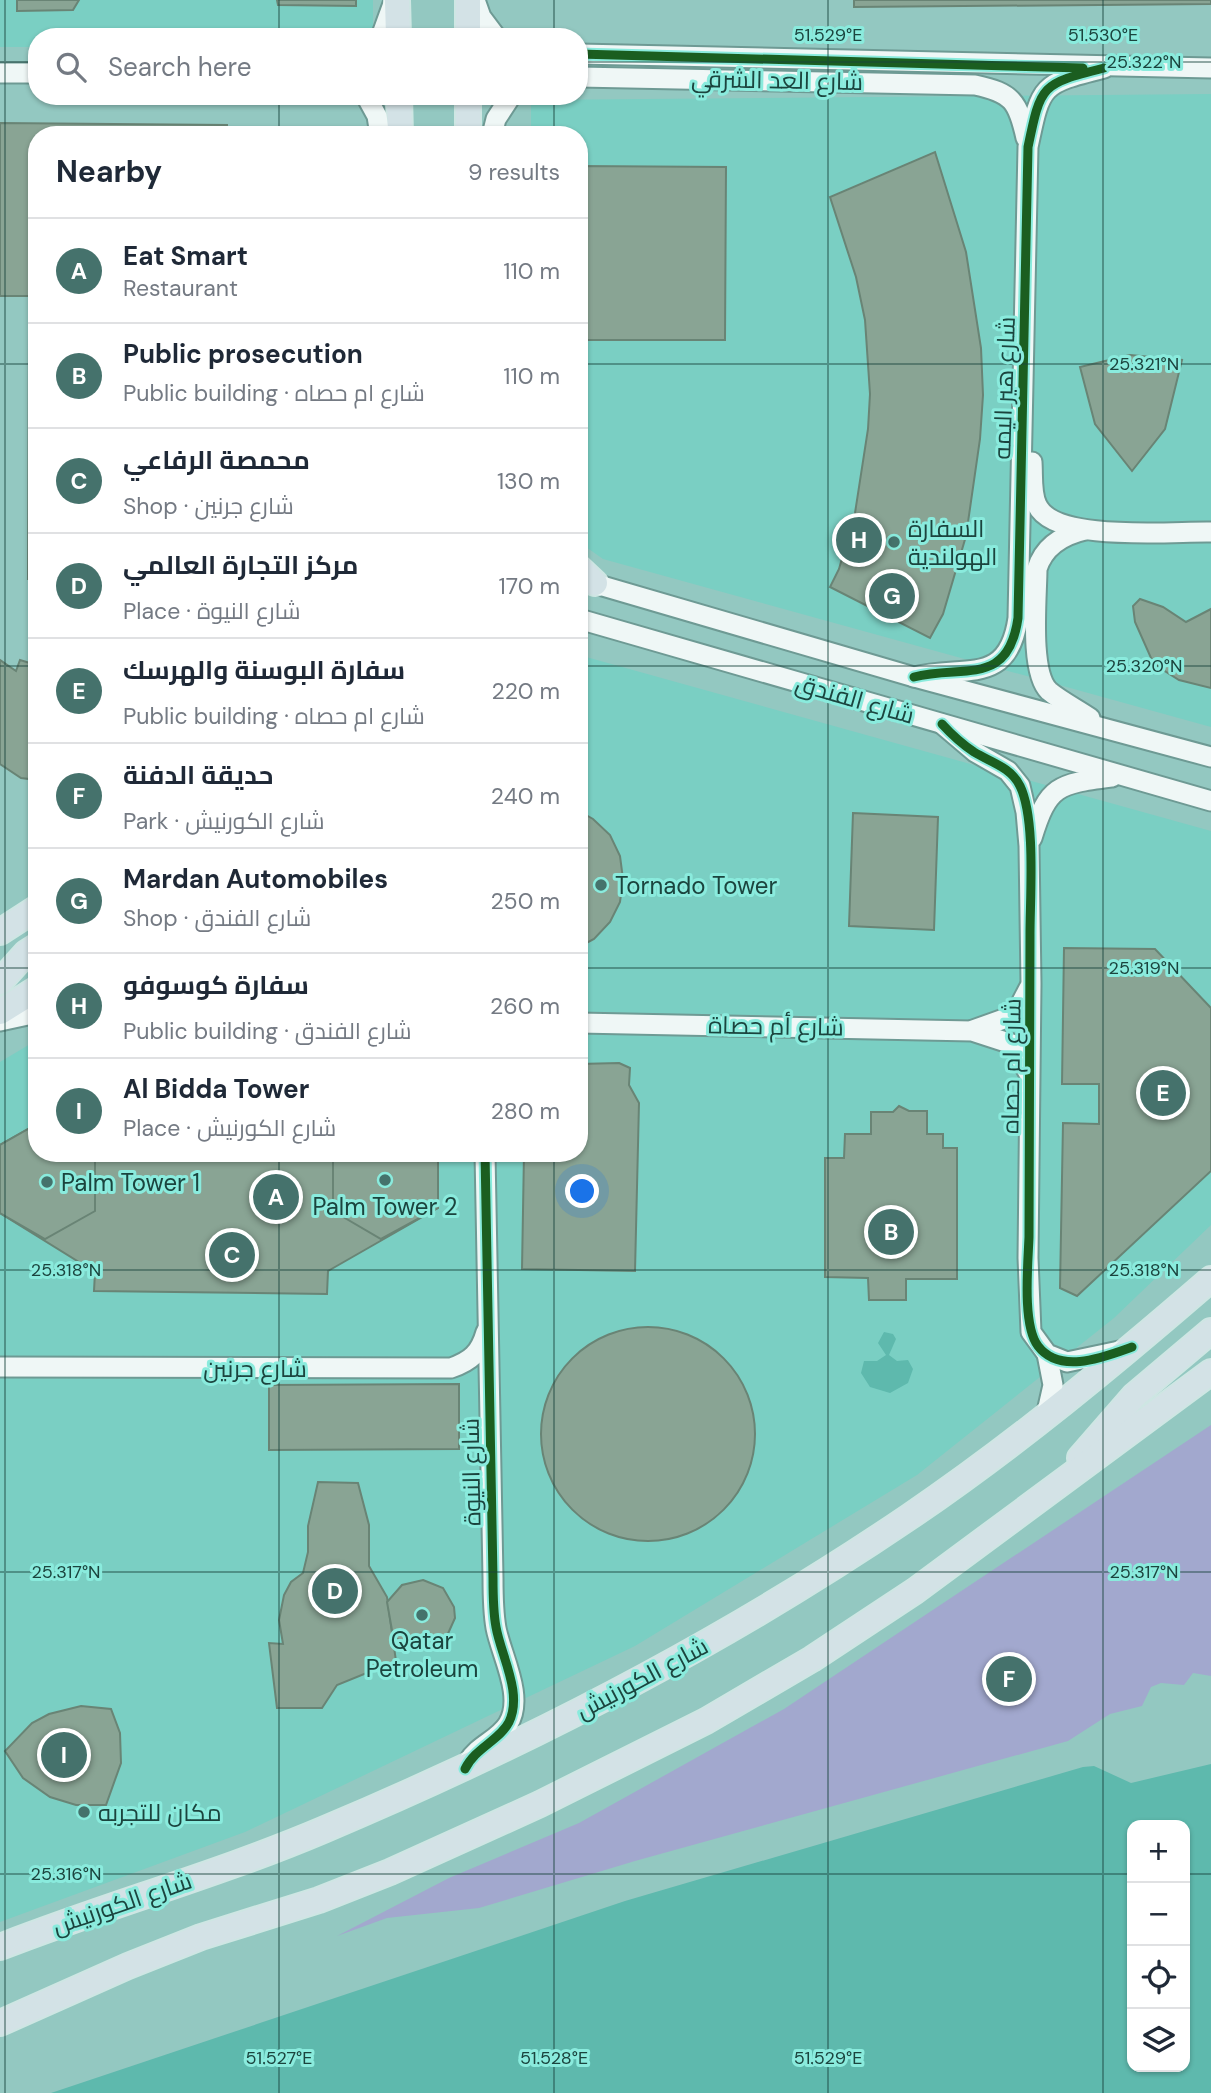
<!DOCTYPE html>
<html lang="en">
<head>
<meta charset="utf-8">
<style>
	:root { --surface:#fff; --page:#f2f2f3; --text:#1f2937; --muted:#747a83; --line:#e0e1e3; --accent:#45726c }
	body { margin:0; font-family:"DM Sans",Cairo,sans-serif; background:var(--page); color:var(--text) }
	.controls { position:absolute; right:21px; bottom:21px; display:grid; overflow:hidden; border-radius:14px; box-shadow:0 2px 5px #0004 }
	.controls button { width:63px; height:63px; display:grid; place-items:center; padding:0; border:0; border-bottom:2px solid var(--line); background:var(--surface); color:var(--text); font:35px sans-serif }
	.you { position:absolute; left:583px; top:1192px; width:24px; height:24px; margin:-18px; border:5px solid #fff; border-radius:50%; background:#1a73e8; box-shadow:0 0 0 10px #1a73e833 }
	.badge { display:grid; place-items:center; width:46px; height:46px; border-radius:50%; background:var(--accent); color:#fff; font-size:23px; font-weight:700 }
	.pin { position:absolute; translate:-50% -50%; border:4px solid #fff; box-shadow:0 2px 7px #0006 }
	.list { margin:0; padding:0; list-style:none }
	h2 { display:flex; justify-content:space-between; align-items:center; height:91px; margin:0; padding:0 28px; font-size:30px }
	h2 small { font-size:23px; font-weight:400; color:var(--muted) }
	.list li { display:grid; grid-template-columns:46px 1fr auto; gap:21px; align-items:center; box-sizing:border-box; height:105px; padding:0 28px; border-top:2px solid var(--line) }
	.list b { display:block; font-size:26px; white-space:nowrap }
	.list p { margin:0; font-size:23px; white-space:nowrap; color:var(--muted) }
	.list em { font-size:23px; font-style:normal; color:var(--muted) }
	.icon { flex:none; width:38px; height:38px; fill:none; stroke:currentColor; stroke-width:2; stroke-linecap:round; stroke-linejoin:round }
	.map { position:relative; flex:none; width:1211px; height:2093px; overflow:hidden }
	.search { position:absolute; background:var(--surface); box-shadow:0 2px 5px #0004; left:28px; top:28px; width:560px; height:77px; display:flex; align-items:center; gap:18px; box-sizing:border-box; padding:0 24px; border-radius:28px; color:var(--muted); font-size:26px }
	.panel { position:absolute; background:var(--surface); box-shadow:0 2px 5px #0004; left:28px; top:126px; width:560px; height:1036px; border-radius:28px }
	.map>svg:first-child { display:block }
	.built { fill:#7acfc3 }
	.green { fill:#a2a8ce }
	.water { fill:#5eb9ad; fill-rule:evenodd }
	.building { fill:#89a494; stroke:#698475; stroke-width:2 }
	.lines { fill:none; stroke-linecap:round; stroke-linejoin:round }
	.minor-casing { stroke:#6e9a94; stroke-width:23 }
	.major-casing { stroke:#cee6e3; stroke-width:28 }
	.minor { stroke:#eff7f6; stroke-width:19 }
	.major { stroke:#d3e2e6; stroke-width:24 }
	.cycleway-casing { stroke:#8aebdd; stroke-width:13 }
	.cycleway { stroke:#1b5e20; stroke-width:9 }
	.ticks { fill:none; stroke:#1b443e; stroke-width:2; stroke-opacity:0.45 }
	.poi-dot { fill:#45726c; stroke:#8aebdd; stroke-width:2.5 }
	.labels { text-anchor:middle; dominant-baseline:central; stroke-width:6; stroke-linejoin:round; paint-order:stroke }
	.street-label { font-size:24px; fill:#1b443e; stroke:#8aebdd }
	.poi-label { font-size:24px; fill:#1b443e; stroke:#8aebdd; text-anchor:start }
	.ticks-label { font-size:18px; text-anchor:middle; fill:#1b443e; stroke:#8aebdd; stroke-width:6; stroke-linejoin:round; paint-order:stroke }
</style>
</head>
<body>
<div class="map">
<svg width="1211" height="2093" viewBox="0 0 1211 2093">
	<rect width="100%" height="100%" fill="#93c8c1"/>
	<!-- built -->
	<g class="built">
		<polygon points="0,0 373,0 373,37 37,37 37,47 0,47"/>
		<polygon points="1211,94 1211,727 603,559 579,542 579,135 531,135 531,100"/>
		<polygon points="579,655 1211,831 1211,1225 1114,1318 917,1475 635,1646 245,1832 0,1922 0,1062 37,1040 37,1153 579,1153"/>
	</g>
	<!-- green -->
	<polygon class="green" points="1211,1425 1211,1676 1193,1673 1184,1685 1161,1683 1151,1687 1142,1706 1110,1714 1068,1741 635,1861 479,1908 387,1918 337,1936 449,1878 579,1823 784,1709"/>
	<!-- water -->
	<g class="water">
		<polygon points="884,1332 893,1334 896,1339 889,1355 897,1361 908,1360 913,1369 908,1383 890,1393 870,1387 861,1373 864,1361 877,1361 886,1355 878,1343"/>
		<path d="M1211 1764V2093H51L625 1901 1083 1767 1094 1766 1131 1783ZM1132 1825H1185V2067H1132Z"/>
	</g>
	<!-- building -->
	<g class="building">
		<polygon points="17,0 79,0 73,10 17,11"/>
		<polygon points="277,0 356,0 356,6 278,5"/>
		<polygon points="854,0 1211,0 1211,4 854,7"/>
		<polygon points="0,123 227,125 227,135 37,135 37,296 0,296"/>
		<polygon points="935,152 966,252 981,348 983,395 980,439 966,536 943,614 930,638 830,587 839,569 855,513 868,429 870,394 865,320 856,277 830,197"/>
		<polygon points="579,166 726,167 725,340 579,340"/>
		<polygon points="29,328 37,328 37,579 28,579"/>
		<polygon points="1130,355 1182,360 1165,429 1132,471 1095,424 1080,367"/>
		<polygon points="1140,599 1163,607 1186,622 1211,609 1211,688 1179,680 1160,668 1151,658 1135,622 1133,606"/>
		<polygon points="34,656 37,657 37,780 21,778 0,764 0,660 16,671 20,660 33,664"/>
		<polygon points="579,811 593,819 610,835 620,856 623,879 620,902 610,922 594,939 579,947"/>
		<polygon points="853,813 938,817 934,930 849,926"/>
		<polygon points="1064,948 1155,949 1211,1008 1211,1171 1077,1296 1060,1288 1063,1123 1099,1124 1099,1084 1062,1084"/>
		<polygon points="619,1063 630,1068 629,1085 639,1103 635,1271 522,1269 524,1153 579,1153 579,1064"/>
		<polygon points="899,1106 909,1111 927,1111 927,1134 943,1134 943,1148 957,1148 957,1279 906,1279 906,1300 869,1300 868,1278 825,1277 825,1158 844,1158 845,1134 871,1134 871,1112 893,1112"/>
		<polygon points="37,1124 37,1153 438,1153 438,1208 328,1271 327,1294 94,1291 95,1272 0,1213 0,1145"/>
		<polygon points="37,1124 37,1153 95,1153 95,1211 45,1239 0,1213 0,1145"/>
		<polygon points="333,1153 438,1153 438,1208 381,1239 333,1211"/>
		<circle cx="648" cy="1434" r="107"/>
		<polygon points="459,1384 459,1449 269,1450 269,1385"/>
		<polygon points="318,1482 358,1483 369,1525 369,1566 387,1597 396,1661 337,1685 322,1708 277,1708 269,1643 283,1644 279,1620 284,1595 291,1582 303,1573 308,1552 308,1526"/>
		<polygon points="423,1580 443,1588 454,1607 455,1618 446,1638 436,1646 413,1649 393,1636 387,1602 402,1585"/>
		<polygon points="81,1706 111,1709 120,1733 121,1763 106,1805 76,1805 50,1797 23,1778 5,1751 32,1723 49,1714"/>
	</g>
	<g class="lines">
		<defs>
			<g id="minor">
				<polyline points="475,0 481,17 496,37"/>
				<polyline points="381,37 394,1"/>
				<polyline points="579,54 1211,68"/>
				<polyline points="0,73 37,73"/>
				<path d="M579 77 975 85C1013 93 1018 102 1026 138"/>
				<polyline points="366,96 377,116 380,135"/>
				<polyline points="492,135 496,119 511,96"/>
				<path d="M1032 462C1033 475 1031 493 1037 505 1054 543 1173 531 1211 532"/>
				<path d="M1085 530C1063 535 1044 546 1037 569 1037 596 1029 672 1049 691 1061 701 1077 709 1090 718"/>
				<polyline points="582,580 914,677 1211,757"/>
				<polyline points="579,619 1211,801"/>
				<path d="M914 677C963 664 1008 688 1018 618L1028 147C1041 84 1041 84 1104 68"/>
				<polyline points="942,724 975,752 1008,771 1020,786 1026,812 1029,846 1031,984 1028,1258 1031,1332 1047,1354 1067,1362 1124,1350"/>
				<path d="M1032 838C1048 785 1058 784 1112 777"/>
				<polyline points="0,1021 37,1013"/>
				<polyline points="579,1023 972,1031 1012,1044 1028,1072"/>
				<polyline points="973,1030 1015,1015 1029,988"/>
				<path d="M0 1367 451 1368C471 1361 480 1353 486 1332"/>
				<polyline points="1046,1416 1053,1385 1047,1354"/>
				<path d="M468 1762C478 1745 498 1740 508 1724 525 1697 501 1655 496 1628 493 1611 493 1595 493 1578L485 1153"/>
			</g>
			<g id="major">
				<polyline points="397,0 398,37"/>
				<polyline points="468,37 468,0"/>
				<polyline points="399,96 400,135"/>
				<polyline points="468,135 468,96"/>
				<polyline points="579,568 595,583"/>
				<polyline points="0,932 37,908"/>
				<polyline points="0,982 26,953 37,946"/>
				<polyline points="0,1012 37,989"/>
				<polyline points="1080,1458 1134,1396 1211,1331"/>
				<path d="M0 1947C107 1905 217 1875 323 1830 527 1744 725 1642 909 1517 1015 1445 1114 1363 1211 1279"/>
				<polyline points="0,2023 128,1966 201,1937 319,1900 390,1872 540,1804 706,1721 812,1659 915,1591 1211,1372"/>
			</g>
		</defs>
		<!-- minor casing -->
		<use href="#minor" class="minor-casing"/>
		<!-- major casing -->
		<use href="#major" class="major-casing"/>
		<!-- minor -->
		<use href="#minor" class="minor"/>
		<!-- major -->
		<use href="#major" class="major"/>
		<defs>
			<g id="cycleway">
				<polyline points="579,54 1083,68"/>
				<path d="M914 677C963 664 1008 688 1018 618L1028 147C1041 84 1041 84 1104 68"/>
				<path d="M942 724C952 735 962 744 974 752 990 762 1011 767 1020 786 1036 819 1030 896 1030 934 1030 1035 1030 1136 1029 1237 1028 1264 1022 1325 1038 1346 1060 1375 1104 1357 1132 1347"/>
				<path d="M465 1769C475 1748 500 1740 509 1722 523 1693 501 1656 496 1627 493 1611 493 1594 493 1578L485 1153"/>
			</g>
		</defs>
		<!-- cycleway casing -->
		<use href="#cycleway" class="cycleway-casing"/>
		<!-- cycleway -->
		<use href="#cycleway" class="cycleway"/>
	</g>
	<!-- ticks -->
	<path class="ticks" d="M5 0V2093M279 0V37M554 0V37M828 0V2093M1103 0V2093M0 62H37M579 62H1211M279 96V135M554 96V135M0 364H37M579 364H1211M0 666H37M579 666H1211M0 968H37M579 968H1211M279 1153V2093M554 1153V2093M0 1270H1211M0 1572H1211M0 1874H1132M1185 1874H1211"/>
	<!-- markers -->
	<g class="poi-dot">
		<circle cx="894" cy="542" r="7"/>
		<circle cx="601" cy="885" r="7"/>
		<circle cx="385" cy="1180" r="7"/>
		<circle cx="47" cy="1182" r="7"/>
		<circle cx="422" cy="1615" r="7"/>
		<circle cx="84" cy="1812" r="7"/>
	</g>
	<g class="labels">
		<!-- street labels -->
		<g class="street-label">
			<text transform="translate(777 80) rotate(1)">شارع العد الشرقي</text>
			<text transform="translate(1004 388) rotate(-88)">شارع هير اليمه</text>
			<text transform="translate(855 699) rotate(16)">شارع الفندق</text>
			<text transform="translate(776 1026) rotate(1)">شارع أم حصاة</text>
			<text transform="translate(1011 1066) rotate(-89)">شارع ام حصاه</text>
			<text x="255" y="1368">شارع جرنين</text>
			<text transform="translate(471 1472) rotate(-91)">شارع النيوة</text>
			<text transform="translate(642 1678) rotate(-28)">شارع الكورنيش</text>
			<text transform="translate(122 1903) rotate(-19)">شارع الكورنيش</text>
		</g>
		<!-- poi labels -->
		<g class="poi-label">
			<text x="908" y="528">السفارة<tspan x="908" dy="28">الهولندية</tspan></text>
			<text x="615" y="885">Tornado Tower</text>
			<text x="61" y="1182">Palm Tower 1</text>
			<text x="385" y="1206" text-anchor="middle">Palm Tower 2</text>
			<text x="422" y="1640" text-anchor="middle">Qatar<tspan x="422" dy="28">Petroleum</tspan></text>
			<text x="98" y="1812">مكان للتجربه</text>
		</g>
	</g>
	<g class="ticks-label">
		<text x="828" y="41">51.529°E</text>
		<text x="1103" y="41">51.530°E</text>
		<text x="1144" y="68">25.322°N</text>
		<text x="1144" y="370">25.321°N</text>
		<text x="1144" y="672">25.320°N</text>
		<text x="1144" y="974">25.319°N</text>
		<text x="66" y="1276">25.318°N</text>
		<text x="1144" y="1276">25.318°N</text>
		<text x="66" y="1578">25.317°N</text>
		<text x="1144" y="1578">25.317°N</text>
		<text x="66" y="1880">25.316°N</text>
		<text x="279" y="2064">51.527°E</text>
		<text x="554" y="2064">51.528°E</text>
		<text x="828" y="2064">51.529°E</text>
	</g>
</svg>
<div class="controls">
<button>+</button>
<button>−</button>
<button><svg class="icon" aria-label="locate" viewBox="0 0 24 24"><circle cx="12" cy="12" r="6"/><path d="M12 2v4M12 18v4M2 12h4M18 12h4"/></svg></button>
<button><svg class="icon" aria-label="layers" viewBox="0 0 24 24"><path d="M12 4l9 5-9 5-9-5zM3 14l9 5 9-5"/></svg></button>
</div>
<div class="you"></div>
<div class="pin badge" style="left:276px;top:1197px">A</div>
<div class="pin badge" style="left:891px;top:1232px">B</div>
<div class="pin badge" style="left:232px;top:1255px">C</div>
<div class="pin badge" style="left:335px;top:1591px">D</div>
<div class="pin badge" style="left:1163px;top:1093px">E</div>
<div class="pin badge" style="left:1009px;top:1679px">F</div>
<div class="pin badge" style="left:892px;top:596px">G</div>
<div class="pin badge" style="left:859px;top:540px">H</div>
<div class="pin badge" style="left:64px;top:1755px">I</div>
<div class="search"><svg class="icon" aria-label="search" viewBox="0 0 24 24"><circle cx="10" cy="10" r="6"/><path d="M15 15l6 6"/></svg>Search here</div>
<section class="panel">
<h2>Nearby<small>9 results</small></h2>
<ul class="list">
<li><span class="badge">A</span><div><b>Eat Smart</b><p>Restaurant</p></div><em>110 m</em></li>
<li><span class="badge">B</span><div><b>Public prosecution</b><p>Public building · شارع ام حصاه</p></div><em>110 m</em></li>
<li><span class="badge">C</span><div><b>محمصة الرفاعي</b><p>Shop · شارع جرنين</p></div><em>130 m</em></li>
<li><span class="badge">D</span><div><b>مركز التجارة العالمي</b><p>Place · شارع النيوة</p></div><em>170 m</em></li>
<li><span class="badge">E</span><div><b>سفارة البوسنة والهرسك</b><p>Public building · شارع ام حصاه</p></div><em>220 m</em></li>
<li><span class="badge">F</span><div><b>حديقة الدفنة</b><p>Park · شارع الكورنيش</p></div><em>240 m</em></li>
<li><span class="badge">G</span><div><b>Mardan Automobiles</b><p>Shop · شارع الفندق</p></div><em>250 m</em></li>
<li><span class="badge">H</span><div><b>سفارة كوسوفو</b><p>Public building · شارع الفندق</p></div><em>260 m</em></li>
<li><span class="badge">I</span><div><b>Al Bidda Tower</b><p>Place · شارع الكورنيش</p></div><em>280 m</em></li>
</ul>
</section>
</div>
</body>
</html>
